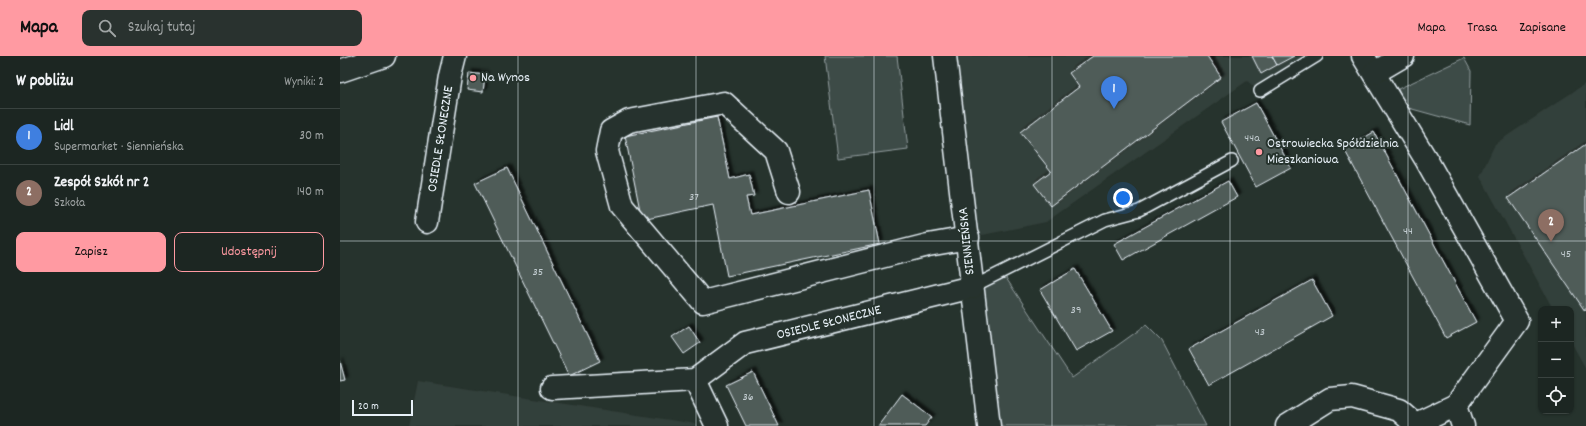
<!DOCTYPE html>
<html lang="pl">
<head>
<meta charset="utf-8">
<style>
	:root { --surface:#1c2622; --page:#29322f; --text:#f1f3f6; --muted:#a0a5a5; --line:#3a4340; --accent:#ff9aa2 }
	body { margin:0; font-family:Dekko,sans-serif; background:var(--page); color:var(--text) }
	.controls { position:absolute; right:12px; bottom:12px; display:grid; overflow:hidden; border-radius:8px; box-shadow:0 1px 3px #0004 }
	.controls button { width:36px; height:36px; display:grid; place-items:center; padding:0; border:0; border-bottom:1px solid var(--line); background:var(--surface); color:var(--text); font:20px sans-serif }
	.scale { position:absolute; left:12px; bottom:10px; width:61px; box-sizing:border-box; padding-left:4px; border:2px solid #e8f1f8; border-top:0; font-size:11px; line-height:14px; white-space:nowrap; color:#e8f1f8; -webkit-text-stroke:3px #26332d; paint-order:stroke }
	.you { position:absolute; left:783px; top:142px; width:14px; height:14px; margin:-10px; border:3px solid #fff; border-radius:50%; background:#1a73e8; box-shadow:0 0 0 6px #1a73e833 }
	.badge { display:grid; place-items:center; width:26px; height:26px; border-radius:50%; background:var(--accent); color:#fff; font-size:13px; font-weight:700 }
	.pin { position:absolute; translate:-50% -33px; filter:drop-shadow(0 1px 2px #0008) }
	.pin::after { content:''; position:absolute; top:21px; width:14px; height:12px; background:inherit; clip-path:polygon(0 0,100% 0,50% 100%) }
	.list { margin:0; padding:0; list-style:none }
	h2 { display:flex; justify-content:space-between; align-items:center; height:52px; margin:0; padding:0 16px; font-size:17px }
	h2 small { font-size:13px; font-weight:400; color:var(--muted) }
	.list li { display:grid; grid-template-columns:26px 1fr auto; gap:12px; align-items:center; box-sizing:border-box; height:56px; padding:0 16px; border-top:1px solid var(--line) }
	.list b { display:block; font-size:15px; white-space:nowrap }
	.list p { margin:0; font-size:13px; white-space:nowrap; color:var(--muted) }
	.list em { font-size:13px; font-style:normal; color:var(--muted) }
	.actions { display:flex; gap:8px; padding:12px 16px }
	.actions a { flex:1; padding:9px 0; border:1px solid var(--accent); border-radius:8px; text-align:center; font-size:14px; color:var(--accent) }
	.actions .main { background:var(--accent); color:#111 }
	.icon { flex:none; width:22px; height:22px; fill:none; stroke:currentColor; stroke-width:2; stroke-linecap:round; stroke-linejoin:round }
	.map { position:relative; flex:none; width:1246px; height:370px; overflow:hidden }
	header { display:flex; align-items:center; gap:24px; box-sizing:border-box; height:56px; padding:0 20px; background:var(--accent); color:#111 }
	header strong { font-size:19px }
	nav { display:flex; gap:22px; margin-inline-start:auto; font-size:14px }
	.search { width:280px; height:36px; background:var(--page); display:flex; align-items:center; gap:10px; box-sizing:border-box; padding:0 14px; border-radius:8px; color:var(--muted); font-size:15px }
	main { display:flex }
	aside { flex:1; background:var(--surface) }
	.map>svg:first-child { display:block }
	.built { fill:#333f3a }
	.green { fill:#3e4b47; stroke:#939ea0 }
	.building { fill:#505c59; stroke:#e8f1f8; filter:url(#shadow) }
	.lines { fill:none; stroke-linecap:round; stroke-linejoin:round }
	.service-casing { stroke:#e8f1f8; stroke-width:14 }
	.minor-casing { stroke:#e8f1f8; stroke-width:25 }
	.tertiary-casing { stroke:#e8f1f8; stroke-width:25 }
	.service { stroke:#26332d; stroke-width:11 }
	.minor { stroke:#26332d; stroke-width:22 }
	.tertiary { stroke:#26332d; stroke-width:22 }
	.grid { fill:none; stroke:#e8f1f8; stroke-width:1; stroke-opacity:0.55 }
	.poi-dot { fill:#ff9aa2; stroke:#26332d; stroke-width:1.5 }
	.labels { text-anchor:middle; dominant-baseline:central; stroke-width:4; stroke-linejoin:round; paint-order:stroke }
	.number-label { font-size:12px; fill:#c2ccd0 }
	.poi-label { font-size:14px; fill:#e8f1f8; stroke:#26332d; text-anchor:start }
	.street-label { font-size:14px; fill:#e8f1f8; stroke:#26332d }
</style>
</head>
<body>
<header>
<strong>Mapa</strong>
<div class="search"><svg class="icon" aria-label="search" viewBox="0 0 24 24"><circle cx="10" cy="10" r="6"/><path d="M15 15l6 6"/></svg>Szukaj tutaj</div>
<nav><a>Mapa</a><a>Trasa</a><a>Zapisane</a></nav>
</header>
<main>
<aside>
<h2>W pobliżu<small>Wyniki: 2</small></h2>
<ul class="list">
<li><span class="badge" style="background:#3f7fe0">1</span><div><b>Lidl</b><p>Supermarket · Siennieńska</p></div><em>30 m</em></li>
<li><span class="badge" style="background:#8d6e63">2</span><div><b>Zespół Szkół nr 2</b><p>Szkoła</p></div><em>140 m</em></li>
</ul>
<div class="actions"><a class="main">Zapisz</a><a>Udostępnij</a></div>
</aside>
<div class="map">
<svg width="1246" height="370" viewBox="0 0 1246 370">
	<defs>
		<filter id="shadow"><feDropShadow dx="3.5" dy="-3.5" stdDeviation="1" flood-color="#0009"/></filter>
	</defs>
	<rect width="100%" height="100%" fill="#26332d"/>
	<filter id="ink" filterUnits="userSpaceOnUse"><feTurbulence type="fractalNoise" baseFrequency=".025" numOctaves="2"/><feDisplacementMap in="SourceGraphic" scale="8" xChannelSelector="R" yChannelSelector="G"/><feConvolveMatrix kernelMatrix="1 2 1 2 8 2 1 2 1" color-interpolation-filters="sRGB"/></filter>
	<g filter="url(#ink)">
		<!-- built -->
		<g class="built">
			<polygon points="605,0 977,0 920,35 907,25 706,166 628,182"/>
			<polygon points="1246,27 1246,313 1231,286 1231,253 1213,253 1140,120 1155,88"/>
			<polygon points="78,325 356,368 357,370 69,370"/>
		</g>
		<!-- green -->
		<g class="green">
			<polygon points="485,0 557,0 568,93 498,102"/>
			<polygon points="1124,2 1131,15 1130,69 1065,51 1058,33"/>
			<polygon points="662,216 732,322 806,269 822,285 866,370 649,370 632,231"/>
		</g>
		<!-- building -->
		<g class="building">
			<polygon points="753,0 867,0 881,21 711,150 694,128 711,115 680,76 739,31 729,17"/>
			<polygon points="912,0 932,0 937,9 921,18"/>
			<polygon points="932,0 954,0 937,9"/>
			<polygon points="129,17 145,19 143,36 127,34"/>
			<polygon points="916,47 951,112 916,131 881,66"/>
			<polygon points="377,61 390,123 409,118 414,140 406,141 410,159 529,134 540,188 387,220 373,149 302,164 285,80"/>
			<polygon points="1034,76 1136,266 1106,282 1004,93"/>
			<polygon points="1246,88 1246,254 1245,255 1168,142"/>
			<polygon points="167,112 260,305 229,320 135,127"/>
			<polygon points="888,125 897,141 783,204 774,188"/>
			<polygon points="735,213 772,275 736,295 700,234"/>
			<polygon points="972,224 992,260 869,329 849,293"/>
			<polygon points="349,270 360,287 344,298 332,281"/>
			<polygon points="0,305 5,324 0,325"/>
			<polygon points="413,316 439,370 406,370 386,329"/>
			<polygon points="562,338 592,361 585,370 538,370"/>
		</g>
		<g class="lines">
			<defs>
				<g id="service">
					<polyline points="920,35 977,0"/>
					<polyline points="632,231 765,164 799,155 892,105"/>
				</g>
				<g id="minor">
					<polyline points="605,0 649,370"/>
					<polyline points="1023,0 1087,105 1177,265 1116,349 1072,370"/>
					<polyline points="1034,17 1063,0"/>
					<polyline points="449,136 436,95 384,47 289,65 271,75 267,95 282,150 363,246 588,189 628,182"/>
					<polyline points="87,166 110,20 115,0"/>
					<polyline points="355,324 377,370"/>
					<polyline points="212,332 355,324 405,287 632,231"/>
					<polyline points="1116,349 1123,370"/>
					<polyline points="947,370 990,343 1012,341 1059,354 1075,368"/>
				</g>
				<polyline id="tertiary" points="0,15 44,0"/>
			</defs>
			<!-- service casing -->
			<use href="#service" class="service-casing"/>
			<!-- minor casing -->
			<use href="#minor" class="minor-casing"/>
			<!-- tertiary casing -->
			<use href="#tertiary" class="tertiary-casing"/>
			<!-- service -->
			<use href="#service" class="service"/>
			<!-- minor -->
			<use href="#minor" class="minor"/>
			<!-- tertiary -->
			<use href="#tertiary" class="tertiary"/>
		</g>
	</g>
	<!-- grid -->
	<path class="grid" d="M178 0V370M356 0V370M534 0V370M712 0V370M890 0V370M1068 0V370M0 185H1246"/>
	<!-- markers -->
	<g class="poi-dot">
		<circle cx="133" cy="22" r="4"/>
		<circle cx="919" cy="96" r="4"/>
	</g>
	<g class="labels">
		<!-- number labels -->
		<g class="number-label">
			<text x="912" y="82">44a</text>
			<text x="354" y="141">37</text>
			<text x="1068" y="175">44</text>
			<text x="1226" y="198">45</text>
			<text x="198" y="216">35</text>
			<text x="736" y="254">39</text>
			<text x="920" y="276">43</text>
			<text x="408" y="341">36</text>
		</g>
		<!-- poi labels -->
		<g class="poi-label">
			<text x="141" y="22">Na Wynos</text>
			<text x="927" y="88">Ostrowiecka Spółdzielnia<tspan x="927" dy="16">Mieszkaniowa</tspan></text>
		</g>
		<!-- street labels -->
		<g class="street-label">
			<text transform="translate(101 83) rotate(-81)">OSIEDLE SŁONECZNE</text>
			<text transform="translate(627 185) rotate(-96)">SIENNIEŃSKA</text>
			<text transform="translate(489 267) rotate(-14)">OSIEDLE SŁONECZNE</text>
		</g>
	</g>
</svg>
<div class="controls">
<button>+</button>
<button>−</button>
<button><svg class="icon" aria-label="locate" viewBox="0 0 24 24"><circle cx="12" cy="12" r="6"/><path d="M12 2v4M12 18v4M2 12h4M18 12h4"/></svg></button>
</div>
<div class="scale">20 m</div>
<div class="you"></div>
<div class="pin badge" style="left:774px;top:53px;background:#3f7fe0">1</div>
<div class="pin badge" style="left:1211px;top:186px;background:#8d6e63">2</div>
</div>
</main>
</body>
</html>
